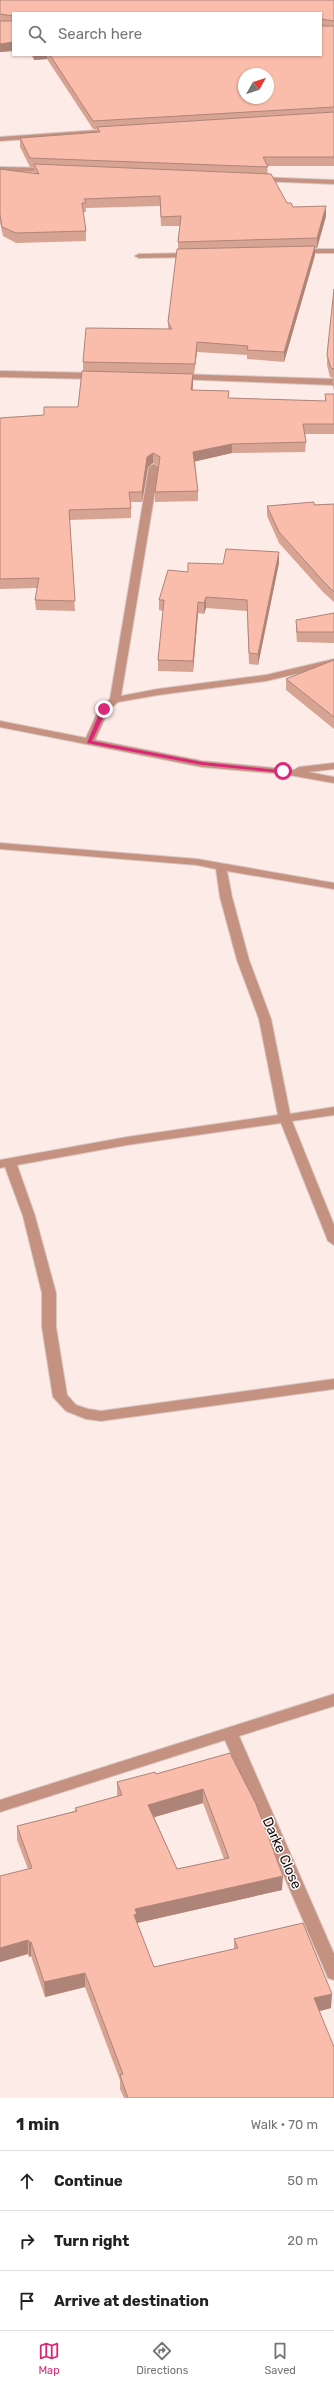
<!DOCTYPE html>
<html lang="en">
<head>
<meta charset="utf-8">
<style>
	:root { --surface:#fff; --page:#f2f2f2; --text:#222; --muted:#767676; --line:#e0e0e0; --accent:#db2777 }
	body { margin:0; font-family:Rubik,sans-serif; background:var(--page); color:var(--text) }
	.compass { position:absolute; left:238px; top:68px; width:36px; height:36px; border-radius:50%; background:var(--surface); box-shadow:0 1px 3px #0004; rotate:51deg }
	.stop { position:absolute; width:12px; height:12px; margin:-9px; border:3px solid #db2777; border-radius:50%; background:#fff }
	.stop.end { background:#db2777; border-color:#fff; box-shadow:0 1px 4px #0008 }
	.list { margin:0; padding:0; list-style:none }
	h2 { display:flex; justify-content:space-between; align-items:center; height:52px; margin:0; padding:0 16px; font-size:17px }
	h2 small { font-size:13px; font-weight:400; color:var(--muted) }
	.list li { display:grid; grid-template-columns:26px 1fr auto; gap:12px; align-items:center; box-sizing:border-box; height:60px; padding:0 16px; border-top:1px solid var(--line) }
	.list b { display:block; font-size:15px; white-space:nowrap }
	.list em { font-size:13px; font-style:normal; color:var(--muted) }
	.icon { flex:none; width:22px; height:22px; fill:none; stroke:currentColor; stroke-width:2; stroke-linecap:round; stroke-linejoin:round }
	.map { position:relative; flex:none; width:334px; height:2098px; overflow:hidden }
	.search { position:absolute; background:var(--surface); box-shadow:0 1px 3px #0004; left:12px; right:12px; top:12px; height:44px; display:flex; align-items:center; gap:10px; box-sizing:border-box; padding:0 14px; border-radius:0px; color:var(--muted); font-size:15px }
	.sheet { height:232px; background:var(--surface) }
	nav { display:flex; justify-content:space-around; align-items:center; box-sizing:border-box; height:56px; border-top:1px solid var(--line); background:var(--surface); font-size:11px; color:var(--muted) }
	nav a { display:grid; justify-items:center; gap:2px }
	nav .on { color:var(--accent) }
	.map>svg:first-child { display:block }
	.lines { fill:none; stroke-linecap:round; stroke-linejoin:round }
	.minor-casing { stroke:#d8c7c2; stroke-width:2 }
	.minor { fill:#c59180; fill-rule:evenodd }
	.wall { fill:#d7a393; fill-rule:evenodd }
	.shaded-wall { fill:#af8478 }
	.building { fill:#fabdab; stroke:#af8478; fill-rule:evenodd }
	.route { fill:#db2777 }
	.labels { text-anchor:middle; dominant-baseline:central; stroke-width:3; stroke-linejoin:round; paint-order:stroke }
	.near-street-label { font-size:14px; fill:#180b07; stroke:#fdfdfd }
</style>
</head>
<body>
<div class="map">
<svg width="334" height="2098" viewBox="0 0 334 2098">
	<rect width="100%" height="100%" fill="#fcebe6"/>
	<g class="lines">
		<defs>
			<g id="minor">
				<polygon points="113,129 117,131 116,133 0,141 0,137"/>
				<polygon points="0,167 51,168 55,170 51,172 0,171"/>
				<polygon points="256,177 334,180 334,184 259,181 255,179"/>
				<rect x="295" y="249" width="39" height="4"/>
				<polygon points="192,253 196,255 195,257 139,258 135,256 139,254"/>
				<polygon points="0,371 97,373 101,376 97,379 0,377"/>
				<polygon points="177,374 334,379 334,385 174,379 174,375"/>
				<polygon points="154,464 159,467 121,696 158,689 266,675 334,659 334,665 266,681 158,695 118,702 108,711 95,740 202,761 294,770 299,767 334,763 334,769 308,772 334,777 334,783 283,774 202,767 0,727 0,721 86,738 99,709 110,699 149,467"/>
				<polygon points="0,843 197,859 334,883 334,889 227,871 232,897 249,960 271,1019 290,1114 334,1107 334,1115 292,1121 334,1225 334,1245 328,1241 281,1123 127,1145 17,1165 35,1216 56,1293 56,1327 67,1395 76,1405 88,1409 101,1411 334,1379 334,1389 101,1421 86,1419 66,1411 53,1397 42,1327 42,1293 23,1216 5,1167 0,1168 0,1160 127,1137 278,1115 259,1019 237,960 220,897 216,869 197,865 0,849"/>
				<polygon points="334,1694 334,1706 239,1736 334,1954 334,1980 328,1978 326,1973 225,1740 0,1812 0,1800"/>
			</g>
		</defs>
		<!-- minor casing -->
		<use href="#minor" class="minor-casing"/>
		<!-- minor -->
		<use href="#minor" class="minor"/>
	</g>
	<!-- wall -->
	<g class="wall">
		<polygon points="0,0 334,0 334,166 267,166 268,174 287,203 293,207 326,216 317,248 315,248 315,255 284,362 247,359 247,355 197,352 194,374 193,374 193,390 229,398 325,401 325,394 334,394 334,434 305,434 306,442 305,452 232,453 195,461 198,491 198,501 155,502 155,492 159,466 153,463 148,467 142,502 131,502 131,518 69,520 75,611 36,610 35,600 37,588 0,589 0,418 44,415 78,407 83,371 83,362 168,329 168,322 178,249 178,242 180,226 161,226 160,206 86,208 86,212 83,212 86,231 86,241 16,243 3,236 0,222 0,169 34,173 34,167 30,167 20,147 20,138 97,132 97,129 93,129 47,59 34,60 31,55 321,55 13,13 13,51 0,52"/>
		<polygon points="334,289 334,391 333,386 333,378 330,377 327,365 327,355"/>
		<polygon points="334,504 334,602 323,592 279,543 267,516 267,506"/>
		<polygon points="279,552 279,563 258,665 249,664 247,611 206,608 204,614 198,613 193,672 158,671 158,660 163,611 159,610 159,600 188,572 223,564"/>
		<polygon points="334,613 334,643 297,642 296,630 296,620"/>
		<polygon points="334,660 334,729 286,690 286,679"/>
		<path d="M230 1753 282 1890 137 1923 154 1967 234 1949V1939L331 2008 319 2011 334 2098H124L120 2089V2080L85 1987 45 1997 31 1956 29 1957 28 1954 0 1962 28 1869 17 1840V1826L75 1811V1808L117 1796V1782L156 1774ZM203 1803 224 1859 177 1869 154 1817Z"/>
	</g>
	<!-- shaded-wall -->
	<g class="shaded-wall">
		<polygon points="13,42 13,51 0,52 0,44"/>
		<polygon points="34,55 47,55 47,59 34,60"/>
		<polygon points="326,206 326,216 317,248 317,238"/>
		<polygon points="315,246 315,255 284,362 284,352"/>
		<polygon points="197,342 197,352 194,374 195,364"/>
		<polygon points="193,374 193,383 191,400 191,390"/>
		<polygon points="232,444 232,453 193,462 193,452"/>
		<polygon points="153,453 153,463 148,467 142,502 142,492 147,457"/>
		<polygon points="279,552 279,563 258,665 258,654"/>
		<polygon points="206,597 206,608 204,614 204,603"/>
		<polygon points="198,602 198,613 193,672 193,661"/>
		<polygon points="203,1789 203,1803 148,1819 148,1805"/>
		<polygon points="283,1876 282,1890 137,1923 134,1915 135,1909"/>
		<polygon points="28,1940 28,1954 0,1962 0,1948"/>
		<polygon points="29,1942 31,1942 31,1956 29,1957"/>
		<polygon points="85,1973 85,1987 45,1997 44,1982"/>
		<polygon points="332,1994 331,2008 313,2013 314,1998"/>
	</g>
	<!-- building -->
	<g class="building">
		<polygon points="0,0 334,0 334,21 321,19 321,21 321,13 13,13 13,16 0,14"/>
		<polygon points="13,20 13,42 0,44 0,21 13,21"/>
		<path d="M321 26H334V107L93 121 50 55H321ZM244 74H268V98H244Z"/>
		<polygon points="334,112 334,157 263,157 268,167 30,158 20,138 100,132 97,127"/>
		<polygon points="34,164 271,174 287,203 291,203 293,207 326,206 317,238 178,242 181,216 161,217 160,196 84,199 86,203 82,203 86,231 16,233 2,227 0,214 0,169 39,174"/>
		<polygon points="315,246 284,352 247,350 248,346 197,342 195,364 83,362 86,328 172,329 168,322 177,249"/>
		<polygon points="334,289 334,369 331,368 327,355"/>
		<polygon points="82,371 193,374 191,390 229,391 228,398 326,401 325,394 334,394 334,424 303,424 306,442 232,444 193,452 198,491 155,492 160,457 153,453 147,457 142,492 129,492 131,508 69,510 75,601 35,600 39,578 0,579 0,418 44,415 44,407 78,407"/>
		<polygon points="314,502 314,505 334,504 334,592 324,582 279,532 267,506"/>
		<polygon points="226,549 279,552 258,654 249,653 247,600 206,597 204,603 198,602 193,661 158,660 164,600 159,600 168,570 188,572 188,563 223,564"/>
		<polygon points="334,613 334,632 297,632 296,620"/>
		<polygon points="334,660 334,717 286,679"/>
		<path d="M230 1753 256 1804 283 1876 135 1909 137 1914 134 1915 154 1967 238 1948 234 1939 303 1923 332 1994 314 1998 334 2047V2098H128L120 2075 123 2074 85 1973 44 1982 31 1942H29L28 1940 0 1948V1876L32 1868 17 1826 77 1811 75 1808 122 1795 117 1782 155 1772 156 1774ZM203 1789 229 1858 177 1869 148 1805Z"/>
	</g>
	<!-- route -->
	<polygon class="route" points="104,707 107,709 92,741 202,762 286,771 283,773 202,765 87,743 101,709"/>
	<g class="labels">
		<!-- near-street labels -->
		<g class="near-street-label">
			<text transform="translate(282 1853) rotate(66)">Darke Close</text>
		</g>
	</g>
</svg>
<svg class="compass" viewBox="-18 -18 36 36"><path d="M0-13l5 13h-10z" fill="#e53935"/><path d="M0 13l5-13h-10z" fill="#767676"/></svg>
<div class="stop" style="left:283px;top:771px"></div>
<div class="stop end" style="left:104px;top:709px"></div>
<div class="search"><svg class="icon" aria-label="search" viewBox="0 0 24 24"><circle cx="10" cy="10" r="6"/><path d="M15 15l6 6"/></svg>Search here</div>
</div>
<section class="sheet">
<h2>1 min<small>Walk · 70 m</small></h2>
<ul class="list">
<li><svg class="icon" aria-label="ahead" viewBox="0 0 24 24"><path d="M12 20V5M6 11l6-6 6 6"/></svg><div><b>Continue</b></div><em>50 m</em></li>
<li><svg class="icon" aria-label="right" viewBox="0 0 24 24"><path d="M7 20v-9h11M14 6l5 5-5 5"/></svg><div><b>Turn right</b></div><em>20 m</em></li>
<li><svg class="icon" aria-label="arrive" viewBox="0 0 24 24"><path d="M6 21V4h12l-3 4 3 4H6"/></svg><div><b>Arrive at destination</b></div></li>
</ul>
</section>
<nav>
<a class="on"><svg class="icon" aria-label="map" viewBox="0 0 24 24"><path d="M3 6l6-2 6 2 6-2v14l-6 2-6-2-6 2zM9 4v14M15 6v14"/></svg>Map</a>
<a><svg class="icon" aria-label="directions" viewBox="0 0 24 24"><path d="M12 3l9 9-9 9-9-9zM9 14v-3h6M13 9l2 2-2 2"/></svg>Directions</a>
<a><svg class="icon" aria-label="saved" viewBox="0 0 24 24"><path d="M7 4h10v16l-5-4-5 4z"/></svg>Saved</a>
</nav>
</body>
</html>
